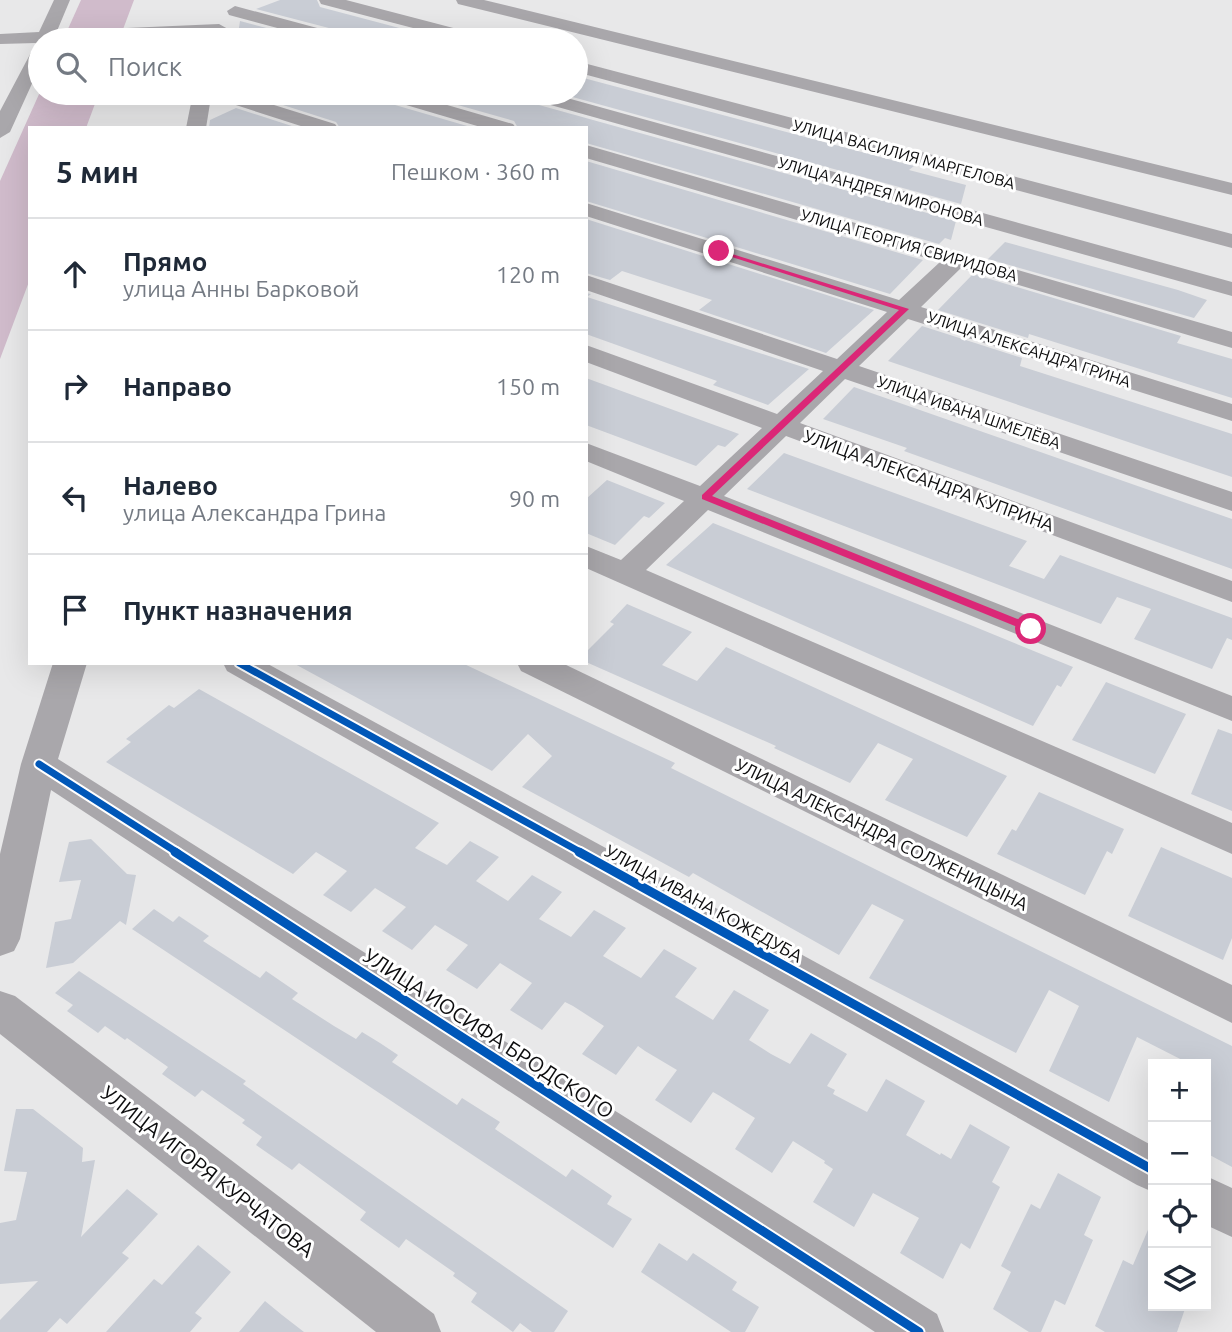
<!DOCTYPE html>
<html lang="ru">
<head>
<meta charset="utf-8">
<style>
	:root { --surface:#fff; --page:#f2f2f3; --text:#1f2937; --muted:#747a83; --line:#e0e1e3 }
	body { margin:0; font-family:Ubuntu,sans-serif; background:var(--page); color:var(--text) }
	.controls { position:absolute; right:21px; bottom:21px; display:grid; overflow:hidden; border-radius:0px; box-shadow:0 7px 28px #0002 }
	.controls button { width:63px; height:63px; display:grid; place-items:center; padding:0; border:0; border-bottom:2px solid var(--line); background:var(--surface); color:var(--text); font:35px sans-serif }
	.stop { position:absolute; width:21px; height:21px; margin:-16px; border:5px solid #db2777; border-radius:50%; background:#fff }
	.stop.end { background:#db2777; border-color:#fff; box-shadow:0 2px 7px #0008 }
	.list { margin:0; padding:0; list-style:none }
	h2 { display:flex; justify-content:space-between; align-items:center; height:91px; margin:0; padding:0 28px; font-size:30px }
	h2 small { font-size:23px; font-weight:400; color:var(--muted) }
	.list li { display:grid; grid-template-columns:46px 1fr auto; gap:21px; align-items:center; box-sizing:border-box; height:112px; padding:0 28px; border-top:2px solid var(--line) }
	.list b { display:block; font-size:26px; white-space:nowrap }
	.list p { margin:0; font-size:23px; white-space:nowrap; color:var(--muted) }
	.list em { font-size:23px; font-style:normal; color:var(--muted) }
	.icon { flex:none; width:38px; height:38px; fill:none; stroke:currentColor; stroke-width:2; stroke-linecap:round; stroke-linejoin:round }
	.map { position:relative; flex:none; width:1232px; height:1332px; overflow:hidden }
	.search { position:absolute; background:var(--surface); box-shadow:0 7px 28px #0002; left:28px; top:28px; width:560px; height:77px; display:flex; align-items:center; gap:18px; box-sizing:border-box; padding:0 24px; border-radius:38px; color:var(--muted); font-size:26px }
	.panel { position:absolute; background:var(--surface); box-shadow:0 7px 28px #0002; left:28px; top:126px; width:560px; height:539px; border-radius:0px }
	.map>svg:first-child { display:block }
	.forest { fill:#d0bbcb }
	.building { fill:#c9cdd5 }
	.lines { fill:none; stroke-linecap:round; stroke-linejoin:round }
	.minor { fill:#a9a7ab; fill-rule:evenodd }
	.cycleway-far1-casing { stroke:#fff; stroke-width:11 }
	.cycleway-casing { stroke:#fff; stroke-width:13 }
	.cycleway-far1 { stroke:#0057b8; stroke-width:7 }
	.cycleway { stroke:#0057b8; stroke-width:9 }
	.route { fill:#db2777 }
	.labels { text-anchor:middle; dominant-baseline:central; stroke-width:6; stroke-linejoin:round; paint-order:stroke }
	.far-street-label { font-size:16px; fill:#0c0c0d; stroke:#fff }
	.street-label { font-size:18px; fill:#0c0c0d; stroke:#fff }
	.near-street-label { font-size:21px; fill:#0c0c0d; stroke:#fff }
</style>
</head>
<body>
<div class="map">
<svg width="1232" height="1332" viewBox="0 0 1232 1332">
	<rect width="100%" height="100%" fill="#e8e8e9"/>
	<!-- forest -->
	<g class="forest">
		<polygon points="81,0 134,0 119,40 63,40"/>
		<polygon points="40,92 99,93 86,128 30,128 30,279 0,359 0,181"/>
	</g>
	<!-- building -->
	<g class="building">
		<polygon points="280,0 317,0 320,7 422,34 421,40 353,40 348,33 256,9"/>
		<polygon points="240,21 313,40 258,40 238,34"/>
		<polygon points="576,76 914,166 909,170 966,185 961,204 558,93 576,93"/>
		<polygon points="268,93 374,93 378,100 474,128 340,128 336,122 258,97"/>
		<polygon points="415,93 517,93 521,100 956,221 951,240 945,238 939,244 586,143 586,128 518,128 514,121"/>
		<polygon points="236,108 298,128 209,128 210,120"/>
		<polygon points="586,161 923,260 890,294 586,201"/>
		<polygon points="586,219 874,310 826,353 699,310 712,300 622,271 610,280 586,273"/>
		<polygon points="1005,242 1178,290 1207,300 1194,318 988,259"/>
		<polygon points="973,274 1181,336 1177,343 1232,359 1232,398 1029,334 1028,338 938,310"/>
		<polygon points="586,293 591,294 587,297 809,369 768,405 713,385 717,381 586,334"/>
		<polygon points="922,326 1022,358 1020,366 1232,434 1232,477 888,361"/>
		<polygon points="586,378 657,404 739,434 725,447 718,445 696,466 586,425"/>
		<polygon points="854,387 1232,519 1232,569 904,451 907,448 823,419"/>
		<polygon points="784,453 1027,541 1009,566 1044,579 1060,555 1232,618 1232,640 1227,638 1212,669 1134,639 1151,609 1117,597 1101,624 747,489"/>
		<polygon points="607,480 665,503 649,518 644,516 615,545 586,533 586,499"/>
		<polygon points="713,523 968,624 1073,667 1061,687 1057,685 1033,726 666,565"/>
		<polygon points="627,604 692,632 662,665 697,681 726,647 1007,776 967,837 885,800 913,759 878,743 850,783 774,748 776,746 586,662 586,652 614,624 610,622"/>
		<polygon points="293,663 462,663 675,763 671,768 1232,1046 1232,1167 1206,1153 1206,1064 1190,1064 1137,1037 1109,1102 1049,1071 1079,1006 1049,990 1016,1053 869,978 904,920 872,904 839,955 693,873 689,877 522,787 552,756 528,734 492,771"/>
		<polygon points="1106,682 1186,714 1155,774 1072,740"/>
		<polygon points="199,689 439,823 415,848 447,865 470,841 499,857 476,881 508,901 532,875 562,892 539,919 571,937 594,910 626,928 603,956 641,978 664,949 697,968 675,997 713,1020 734,990 769,1010 749,1040 771,1054 790,1064 811,1033 847,1054 827,1086 835,1090 833,1094 867,1112 886,1079 925,1101 906,1135 940,1155 941,1153 951,1159 970,1124 1010,1147 992,1182 1000,1187 970,1249 961,1243 943,1279 900,1253 919,1218 873,1193 854,1227 813,1202 833,1169 824,1163 825,1161 793,1141 772,1173 735,1149 755,1118 720,1096 713,1092 691,1123 655,1100 677,1070 645,1051 638,1046 616,1075 582,1054 604,1026 573,1006 565,1002 542,1030 510,1010 532,983 500,963 477,989 446,970 468,945 435,925 412,950 382,931 406,907 375,888 351,912 323,895 347,871 316,852 293,874 106,762 131,742 126,739 169,705 174,708"/>
		<polygon points="1218,729 1232,734 1232,811 1191,794"/>
		<polygon points="1039,792 1124,829 1112,854 1107,851 1085,895 997,854 1012,829 1016,831"/>
		<polygon points="91,839 127,874 136,875 126,925 120,921 73,963 46,968 55,922 71,919 81,880 59,882 69,842"/>
		<polygon points="1161,847 1232,878 1232,938 1223,960 1128,916"/>
		<polygon points="154,909 173,922 179,916 209,936 203,941 260,978 266,971 298,993 292,999 334,1026 356,1039 362,1032 380,1043 398,1055 392,1062 457,1105 462,1098 500,1122 495,1129 566,1177 572,1169 612,1196 607,1204 632,1219 613,1248 132,929"/>
		<polygon points="79,971 246,1081 243,1084 568,1311 554,1332 532,1332 520,1323 513,1332 471,1302 477,1293 453,1276 455,1273 406,1239 399,1248 360,1220 366,1212 299,1163 292,1170 256,1145 262,1137 242,1123 245,1120 202,1090 195,1097 162,1074 168,1067 127,1038 125,1040 105,1026 98,1033 67,1011 73,1005 55,993"/>
		<polygon points="16,1109 33,1109 83,1148 82,1162 95,1160 81,1237 127,1189 158,1214 122,1253 129,1258 67,1324 60,1318 47,1332 0,1332 0,1320 38,1281 0,1284 0,1223 16,1220 27,1172 4,1171"/>
		<polygon points="1058,1173 1101,1197 1084,1235 1093,1240 1065,1305 1055,1300 1041,1332 1029,1332 993,1309 1011,1272 1001,1266 1031,1204 1040,1209"/>
		<polygon points="1153,1218 1153,1306 1186,1306 1177,1332 1105,1332 1095,1326 1123,1260 1133,1265"/>
		<polygon points="659,1243 687,1261 693,1253 737,1282 732,1290 759,1307 745,1332 731,1332 641,1272"/>
		<polygon points="198,1245 231,1272 195,1313 202,1318 190,1332 106,1332 154,1279 162,1285"/>
		<polygon points="265,1301 282,1315 304,1332 239,1332"/>
	</g>
	<g class="lines">
		<!-- minor -->
		<g class="minor">
			<polygon points="54,0 70,0 57,31 219,24 228,29 219,34 40,40 40,66 10,132 0,138 0,111 36,43 0,44 0,34 39,32"/>
			<polygon points="319,0 346,0 484,36 487,40 459,40 321,4"/>
			<polygon points="456,0 484,0 1232,183 1232,195 458,4"/>
			<polygon points="235,6 347,36 350,40 322,40 229,15 227,11"/>
			<polygon points="576,61 1232,234 1232,248 576,72"/>
			<polygon points="193,93 236,93 335,124 338,128 307,128 211,97 206,128 186,128"/>
			<polygon points="377,93 406,93 513,124 516,128 484,128 379,97"/>
			<polygon points="520,93 549,93 1232,282 1232,296 522,97"/>
			<polygon points="586,145 1232,332 1232,348 961,268 921,307 1232,404 1232,421 908,319 859,366 1232,492 1232,511 845,379 800,423 1232,581 1232,602 786,436 724,496 1232,696 1232,721 708,510 646,570 1232,823 1232,854 586,568 586,546 621,560 684,501 586,461 586,443 700,486 762,428 586,362 586,345 777,414 823,371 586,290 586,275 837,359 887,312 586,216 586,203 899,300 940,262 586,158"/>
			<polygon points="53,663 87,663 58,759 937,1314 944,1332 875,1332 51,790 20,939 14,951 0,956 0,854 21,764"/>
			<polygon points="223,663 266,663 1153,1146 1153,1192 1137,1185 227,671"/>
			<polygon points="517,663 562,663 1232,985 1232,1023 521,671"/>
			<polygon points="0,991 15,996 434,1314 441,1332 376,1332 0,1034"/>
			<polygon points="1206,1176 1232,1188 1232,1237 1206,1225"/>
		</g>
		<defs>
			<g id="cycleway-far1">
				<polyline points="239,663 582,853"/>
				<polyline points="39,764 178,853"/>
			</g>
			<g id="cycleway">
				<polyline points="175,852 919,1332"/>
				<polyline points="579,852 1153,1170"/>
			</g>
		</defs>
		<!-- cycleway-far1 casing -->
		<use href="#cycleway-far1" class="cycleway-far1-casing"/>
		<!-- cycleway casing -->
		<use href="#cycleway" class="cycleway-casing"/>
		<!-- cycleway-far1 -->
		<use href="#cycleway-far1" class="cycleway-far1"/>
		<!-- cycleway -->
		<use href="#cycleway" class="cycleway"/>
	</g>
	<!-- route -->
	<polygon class="route" points="716,249 909,309 712,496 1035,626 1035,631 1027,631 702,499 702,495 899,310 716,252"/>
	<g class="labels">
		<!-- far-street labels -->
		<g class="far-street-label">
			<text transform="translate(904 154) rotate(15)">УЛИЦА ВАСИЛИЯ МАРГЕЛОВА</text>
			<text transform="translate(881 191) rotate(16)">УЛИЦА АНДРЕЯ МИРОНОВА</text>
			<text transform="translate(909 245) rotate(16)">УЛИЦА ГЕОРГИЯ СВИРИДОВА</text>
			<text transform="translate(1029 349) rotate(18)">УЛИЦА АЛЕКСАНДРА ГРИНА</text>
			<text transform="translate(969 412) rotate(19)">УЛИЦА ИВАНА ШМЕЛЁВА</text>
		</g>
		<!-- street labels -->
		<g class="street-label">
			<text transform="translate(929 480) rotate(20)">УЛИЦА АЛЕКСАНДРА КУПРИНА</text>
			<text transform="translate(882 834) rotate(26)">УЛИЦА АЛЕКСАНДРА СОЛЖЕНИЦЫНА</text>
			<text transform="translate(704 903) rotate(29)">УЛИЦА ИВАНА КОЖЕДУБА</text>
		</g>
		<!-- near-street labels -->
		<g class="near-street-label">
			<text transform="translate(489 1033) rotate(33)">УЛИЦА ИОСИФА БРОДСКОГО</text>
			<text transform="translate(208 1171) rotate(38)">УЛИЦА ИГОРЯ КУРЧАТОВА</text>
		</g>
	</g>
</svg>
<div class="controls">
<button>+</button>
<button>−</button>
<button><svg class="icon" aria-label="locate" viewBox="0 0 24 24"><circle cx="12" cy="12" r="6"/><path d="M12 2v4M12 18v4M2 12h4M18 12h4"/></svg></button>
<button><svg class="icon" aria-label="layers" viewBox="0 0 24 24"><path d="M12 4l9 5-9 5-9-5zM3 14l9 5 9-5"/></svg></button>
</div>
<div class="stop" style="left:1031px;top:629px"></div>
<div class="stop end" style="left:719px;top:251px"></div>
<div class="search"><svg class="icon" aria-label="search" viewBox="0 0 24 24"><circle cx="10" cy="10" r="6"/><path d="M15 15l6 6"/></svg>Поиск</div>
<section class="panel">
<h2>5 мин<small>Пешком · 360 m</small></h2>
<ul class="list">
<li><svg class="icon" aria-label="ahead" viewBox="0 0 24 24"><path d="M12 20V5M6 11l6-6 6 6"/></svg><div><b>Прямо</b><p>улица Анны Барковой</p></div><em>120 m</em></li>
<li><svg class="icon" aria-label="right" viewBox="0 0 24 24"><path d="M7 20v-9h11M14 6l5 5-5 5"/></svg><div><b>Направо</b></div><em>150 m</em></li>
<li><svg class="icon" aria-label="left" viewBox="0 0 24 24"><path d="M17 20v-9H6M10 6l-5 5 5 5"/></svg><div><b>Налево</b><p>улица Александра Грина</p></div><em>90 m</em></li>
<li><svg class="icon" aria-label="arrive" viewBox="0 0 24 24"><path d="M6 21V4h12l-3 4 3 4H6"/></svg><div><b>Пункт назначения</b></div></li>
</ul>
</section>
</div>
</body>
</html>
